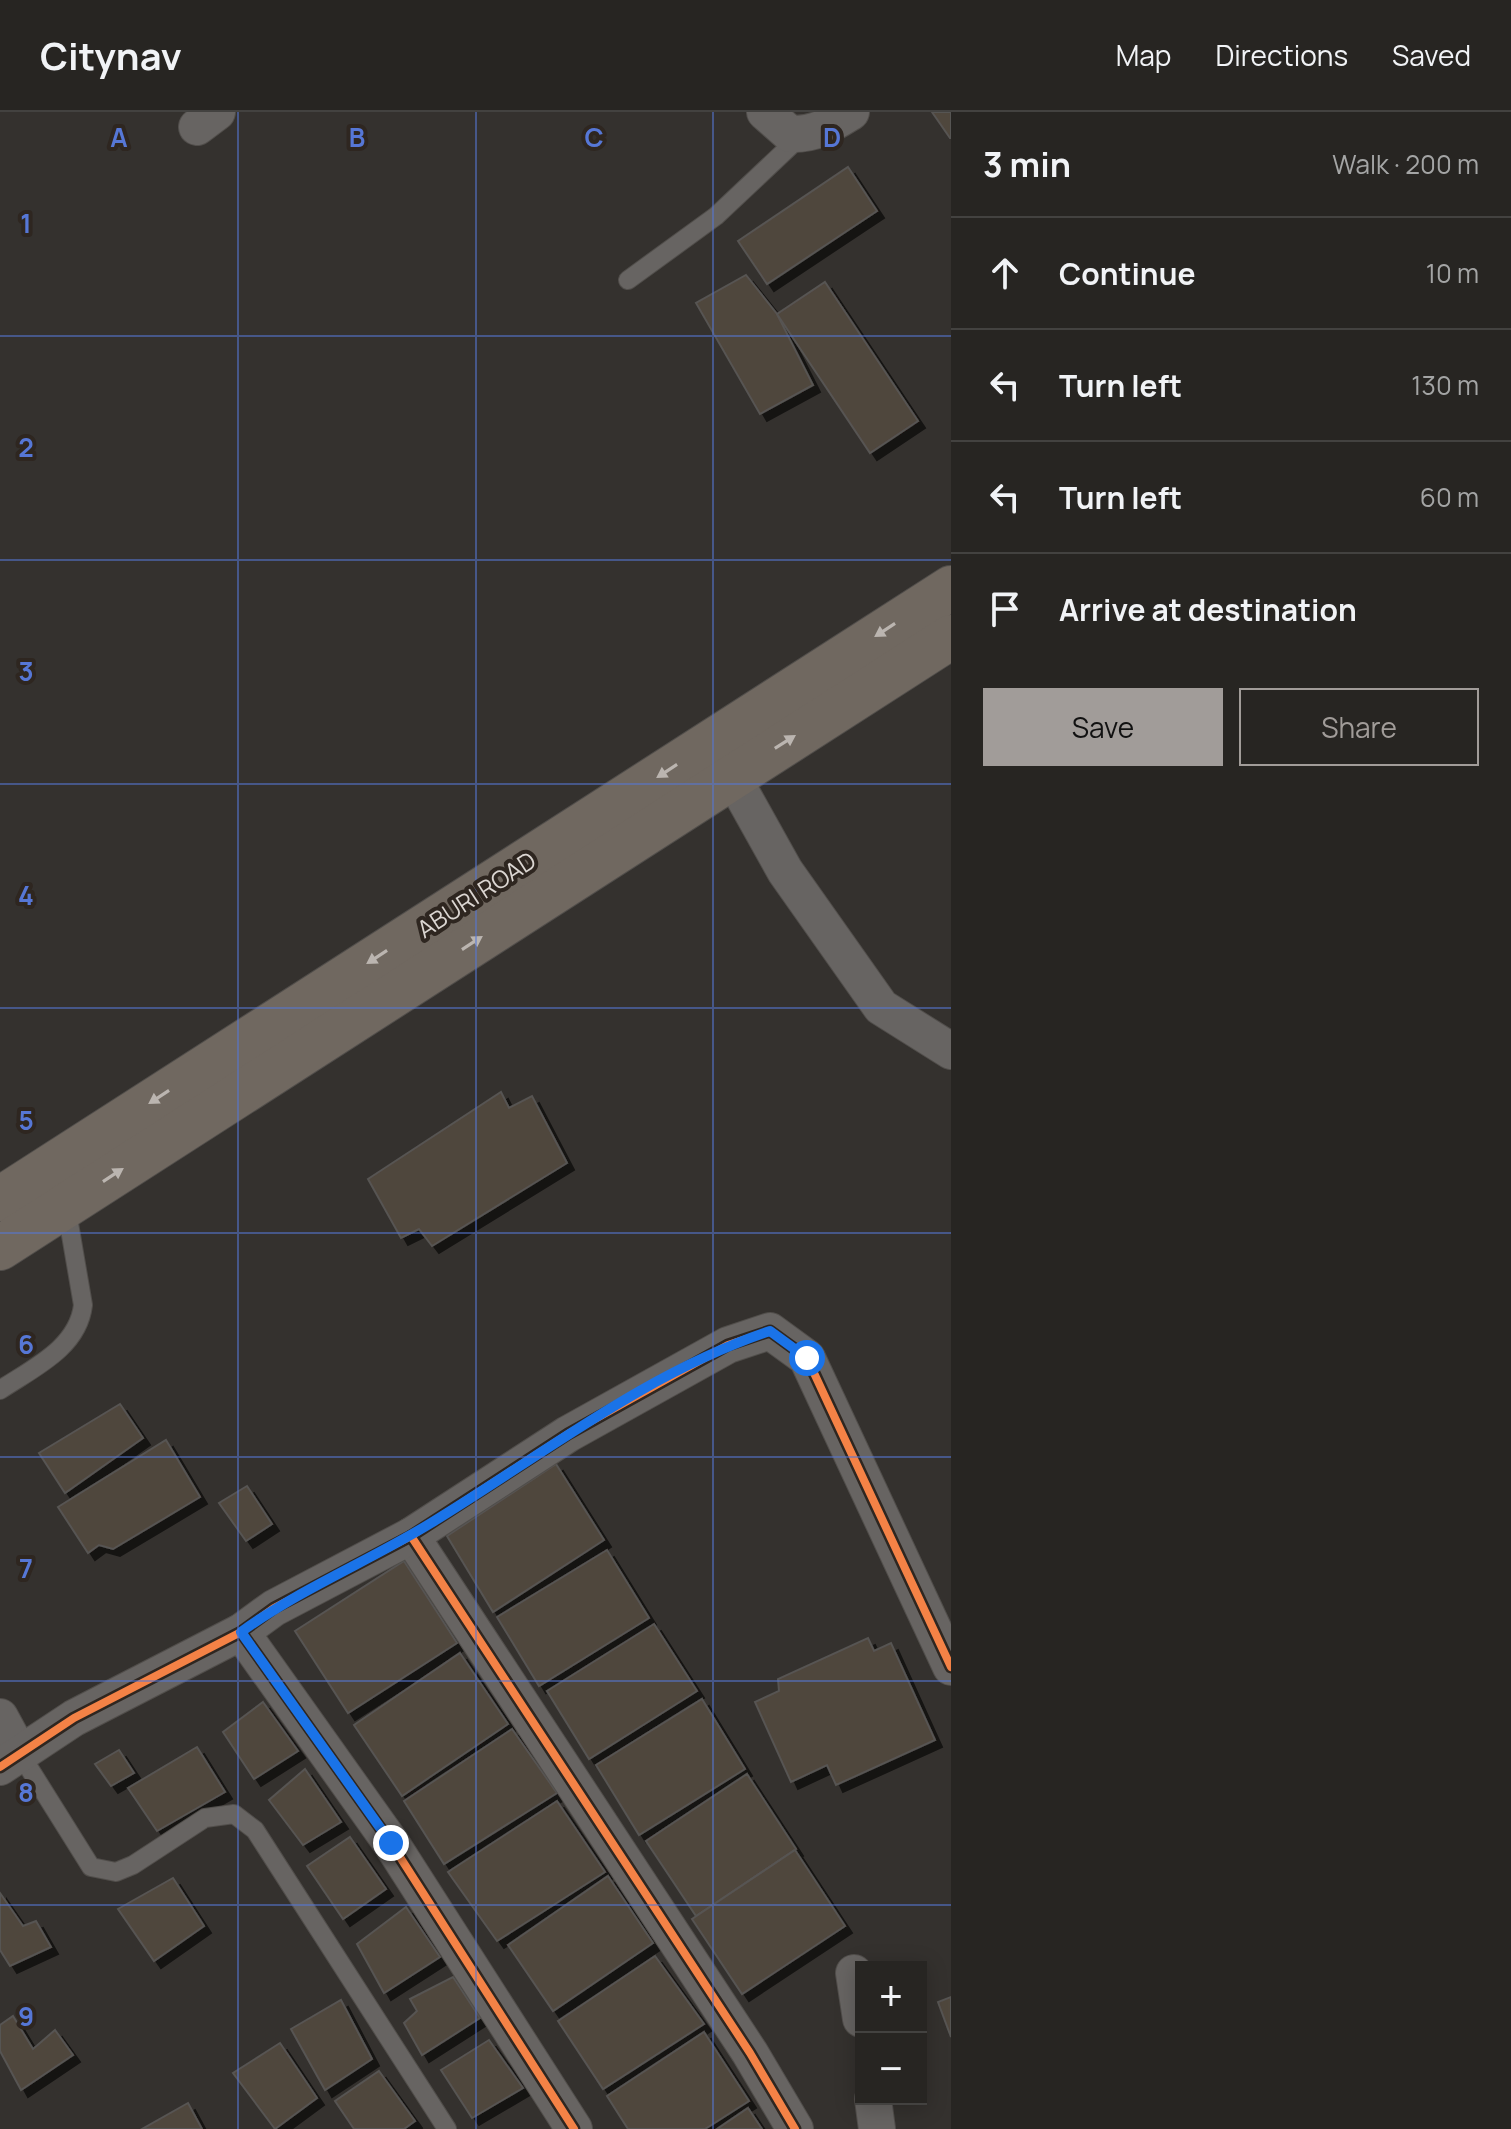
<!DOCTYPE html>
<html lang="en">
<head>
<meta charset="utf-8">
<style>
	:root { --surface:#272522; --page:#2f2d2a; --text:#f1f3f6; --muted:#a4a5a5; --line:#434240; --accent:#a19c99 }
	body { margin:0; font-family:Manrope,sans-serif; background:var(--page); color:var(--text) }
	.controls { position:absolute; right:24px; bottom:24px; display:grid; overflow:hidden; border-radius:0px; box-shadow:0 4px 20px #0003 }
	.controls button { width:72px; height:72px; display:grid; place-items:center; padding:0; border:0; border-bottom:2px solid var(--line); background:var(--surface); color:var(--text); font:40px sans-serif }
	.stop { position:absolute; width:24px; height:24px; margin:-18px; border:6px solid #1a73e8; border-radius:50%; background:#fff }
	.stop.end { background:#1a73e8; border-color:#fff; box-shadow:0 2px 8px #0008 }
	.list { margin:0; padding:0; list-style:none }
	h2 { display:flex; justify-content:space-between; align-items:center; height:104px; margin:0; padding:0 32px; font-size:34px }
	h2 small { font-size:26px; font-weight:400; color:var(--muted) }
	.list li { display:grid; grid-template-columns:52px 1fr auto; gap:24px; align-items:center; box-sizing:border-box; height:112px; padding:0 32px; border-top:2px solid var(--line) }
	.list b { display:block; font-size:30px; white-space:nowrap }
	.list em { font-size:26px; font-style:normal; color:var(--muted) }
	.actions { display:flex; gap:16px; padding:24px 32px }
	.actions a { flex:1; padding:18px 0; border:2px solid var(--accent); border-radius:0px; text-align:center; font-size:28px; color:var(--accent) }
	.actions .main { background:var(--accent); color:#111 }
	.icon { flex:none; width:44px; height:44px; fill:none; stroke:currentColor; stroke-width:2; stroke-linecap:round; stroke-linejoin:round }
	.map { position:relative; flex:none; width:951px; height:2017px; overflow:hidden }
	header { display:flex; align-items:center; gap:48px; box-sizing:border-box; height:112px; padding:0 40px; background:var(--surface); border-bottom:2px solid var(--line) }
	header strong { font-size:38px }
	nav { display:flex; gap:44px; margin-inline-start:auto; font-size:28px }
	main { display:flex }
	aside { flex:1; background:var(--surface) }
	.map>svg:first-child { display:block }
	.building { fill:#50463d; stroke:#575452; stroke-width:2; filter:url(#shadow) }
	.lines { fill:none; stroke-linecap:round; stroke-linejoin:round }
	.service-casing { stroke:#514e4b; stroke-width:20 }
	.minor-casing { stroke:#514e4b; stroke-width:38 }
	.trunk-casing { stroke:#514e4b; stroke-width:46 }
	.service { stroke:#676462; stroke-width:18 }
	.minor { stroke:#676462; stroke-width:36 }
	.trunk { stroke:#706860; stroke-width:44 }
	.cycleway-casing { stroke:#2e2620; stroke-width:13 }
	.cycleway { stroke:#f48246; stroke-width:8 }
	.oneway { fill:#bbb5b0 }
	.route { stroke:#1a73e8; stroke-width:10 }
	.grid { fill:none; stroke:#5677d6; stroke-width:2; stroke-opacity:0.55 }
	.labels { text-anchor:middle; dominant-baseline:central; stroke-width:8; stroke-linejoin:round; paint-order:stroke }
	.street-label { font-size:24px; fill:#dbd6d2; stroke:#2e2620 }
	.grid-label { font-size:26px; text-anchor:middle; font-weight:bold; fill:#5677d6; stroke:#2e2620; stroke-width:8; stroke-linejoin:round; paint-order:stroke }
</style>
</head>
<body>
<header>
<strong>Citynav</strong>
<nav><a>Map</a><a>Directions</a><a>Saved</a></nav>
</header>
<main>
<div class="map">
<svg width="951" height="2017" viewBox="0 0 951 2017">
	<defs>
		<filter id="shadow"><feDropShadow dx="7" dy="7" stdDeviation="0" flood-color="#0009"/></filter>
	</defs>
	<rect width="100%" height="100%" fill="#34312e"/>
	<!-- building -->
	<g class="building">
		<polygon points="932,0 951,0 951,26 950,26"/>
		<polygon points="848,55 877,99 767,172 738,129"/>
		<polygon points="746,163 777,202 813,273 760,302 696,191"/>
		<polygon points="825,170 918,309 870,341 777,202"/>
		<polygon points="501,980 509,996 532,984 567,1051 432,1134 419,1117 401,1126 368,1067"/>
		<polygon points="120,1292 143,1326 65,1381 39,1341"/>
		<polygon points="166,1328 200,1385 113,1437 99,1433 88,1441 58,1395"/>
		<polygon points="556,1352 604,1428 493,1500 447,1424"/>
		<polygon points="247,1374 272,1412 246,1429 219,1391"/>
		<polygon points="607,1438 649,1506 539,1574 497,1505"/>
		<polygon points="404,1449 457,1531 348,1601 295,1519"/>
		<polygon points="654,1512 697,1579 589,1647 547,1579"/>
		<polygon points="868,1526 874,1539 891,1531 935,1628 836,1673 827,1653 791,1670 755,1590 779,1579 778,1567"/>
		<polygon points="460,1541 508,1612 402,1684 354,1613"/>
		<polygon points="702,1587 745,1657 639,1723 596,1653"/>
		<polygon points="263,1590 298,1639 254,1667 223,1620"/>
		<polygon points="512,1617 557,1681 444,1752 404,1689"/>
		<polygon points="197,1635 225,1680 157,1719 128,1676"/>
		<polygon points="119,1638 134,1661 111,1674 95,1652"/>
		<polygon points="305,1657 341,1710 303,1733 269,1688"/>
		<polygon points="747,1662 796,1737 696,1804 646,1729"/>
		<polygon points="557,1689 605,1760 497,1829 448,1760"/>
		<polygon points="350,1725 386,1777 343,1807 307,1754"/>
		<polygon points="795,1738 845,1814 742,1882 692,1807"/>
		<polygon points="608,1764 653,1831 553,1899 508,1833"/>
		<polygon points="173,1766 204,1814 154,1849 118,1797"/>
		<polygon points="0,1781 23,1814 36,1809 51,1835 10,1854 0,1838"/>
		<polygon points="406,1795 440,1845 384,1881 357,1832"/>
		<polygon points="655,1844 704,1912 603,1977 558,1909"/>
		<polygon points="453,1865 480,1906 422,1943 404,1911 417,1899 410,1887"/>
		<polygon points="951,1885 951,1925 938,1890"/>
		<polygon points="341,1888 372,1947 325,1978 291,1917"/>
		<polygon points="13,1904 33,1937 55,1918 73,1943 21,1978 0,1939 0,1913"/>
		<polygon points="704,1920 749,1989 705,2017 628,2017 607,1984"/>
		<polygon points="489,1928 523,1976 472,2006 441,1958"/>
		<polygon points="280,1931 317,1986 275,2017 233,1961"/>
		<polygon points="379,1959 415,2009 404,2017 354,2017 335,1989"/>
		<polygon points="188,1991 202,2017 142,2017"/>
		<polygon points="748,1996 762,2017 717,2017"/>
	</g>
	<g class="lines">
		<defs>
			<g id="service">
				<polyline points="628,168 716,104 803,22"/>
				<path d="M0 1278C33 1256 78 1236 83 1193L66 1094"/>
				<polyline points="19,1640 91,1755 116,1760 133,1753 205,1706 234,1702 255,1718 447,2017"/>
			</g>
			<g id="minor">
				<path d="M765 0 790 22C815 23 830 13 851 0"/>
				<polyline points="197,15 217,0"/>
				<polyline points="732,664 785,759 881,895 951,939"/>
				<polyline points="411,1424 750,1941 795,2017"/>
				<polyline points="241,1520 391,1731 574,2017"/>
				<polyline points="0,1605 19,1640"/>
				<polyline points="0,1655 74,1606 241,1520 274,1496 411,1424 568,1322 728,1233 770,1219 807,1246 951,1555"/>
				<polyline points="854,1861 861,1907"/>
				<polyline points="873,1987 877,2017"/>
			</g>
			<g id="trunk">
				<polyline points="0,1087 951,476"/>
				<polyline points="0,1136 951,525"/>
			</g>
		</defs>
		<!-- service casing -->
		<use href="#service" class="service-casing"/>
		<!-- minor casing -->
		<use href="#minor" class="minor-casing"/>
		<!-- trunk casing -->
		<use href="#trunk" class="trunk-casing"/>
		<!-- service -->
		<use href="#service" class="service"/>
		<!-- minor -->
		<use href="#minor" class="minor"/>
		<!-- trunk -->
		<use href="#trunk" class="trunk"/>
		<defs>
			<g id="cycleway">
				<polyline points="411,1424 750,1941 795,2017"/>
				<polyline points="241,1520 391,1731 574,2017"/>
				<polyline points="0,1655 74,1606 241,1520 274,1496 411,1424 568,1322 728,1233 770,1219 807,1246 951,1555"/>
			</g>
		</defs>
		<!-- cycleway casing -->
		<use href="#cycleway" class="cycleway-casing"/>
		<!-- cycleway -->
		<use href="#cycleway" class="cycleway"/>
	</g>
	<!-- one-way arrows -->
	<defs><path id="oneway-solid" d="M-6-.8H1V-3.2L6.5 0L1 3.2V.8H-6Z" transform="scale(2)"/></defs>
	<g class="oneway">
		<use href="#oneway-solid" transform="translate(885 518) rotate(147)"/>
		<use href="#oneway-solid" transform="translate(785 630) rotate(-32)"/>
		<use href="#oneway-solid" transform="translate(667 659) rotate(147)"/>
		<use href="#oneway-solid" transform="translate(472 831) rotate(-33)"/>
		<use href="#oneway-solid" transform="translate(377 845) rotate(147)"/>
		<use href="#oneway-solid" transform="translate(159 985) rotate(147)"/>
		<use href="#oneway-solid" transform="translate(113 1063) rotate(-33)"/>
	</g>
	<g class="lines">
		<!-- route -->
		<path class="route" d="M391 1731 241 1520C300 1477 369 1449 431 1411 541 1344 647 1260 770 1219L807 1246"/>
	</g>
	<!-- grid -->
	<path class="grid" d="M238 0V2017M476 0V2017M713 0V2017M0 224H951M0 448H951M0 672H951M0 896H951M0 1121H951M0 1345H951M0 1569H951M0 1793H951"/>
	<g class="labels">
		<!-- street labels -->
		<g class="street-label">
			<text transform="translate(476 782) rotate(-33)">ABURI ROAD</text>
		</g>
	</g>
	<g class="grid-label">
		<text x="119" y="35">A</text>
		<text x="357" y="35">B</text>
		<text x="594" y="35">C</text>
		<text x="832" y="35">D</text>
		<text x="26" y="121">1</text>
		<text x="26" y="345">2</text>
		<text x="26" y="569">3</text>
		<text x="26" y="793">4</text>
		<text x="26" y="1018">5</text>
		<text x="26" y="1242">6</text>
		<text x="26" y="1466">7</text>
		<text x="26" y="1690">8</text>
		<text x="26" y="1914">9</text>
	</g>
</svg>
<div class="controls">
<button>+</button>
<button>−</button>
</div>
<div class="stop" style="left:807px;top:1246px"></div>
<div class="stop end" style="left:391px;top:1731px"></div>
</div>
<aside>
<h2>3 min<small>Walk · 200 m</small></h2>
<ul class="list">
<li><svg class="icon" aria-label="ahead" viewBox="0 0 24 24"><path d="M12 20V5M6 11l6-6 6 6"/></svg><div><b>Continue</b></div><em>10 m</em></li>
<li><svg class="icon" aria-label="left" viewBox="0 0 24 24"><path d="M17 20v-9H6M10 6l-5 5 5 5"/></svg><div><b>Turn left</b></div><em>130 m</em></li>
<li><svg class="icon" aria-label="left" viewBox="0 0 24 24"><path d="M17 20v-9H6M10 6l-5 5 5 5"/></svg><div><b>Turn left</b></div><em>60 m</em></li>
<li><svg class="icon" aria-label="arrive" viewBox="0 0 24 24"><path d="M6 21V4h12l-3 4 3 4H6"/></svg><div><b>Arrive at destination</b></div></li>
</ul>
<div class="actions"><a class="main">Save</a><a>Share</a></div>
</aside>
</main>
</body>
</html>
